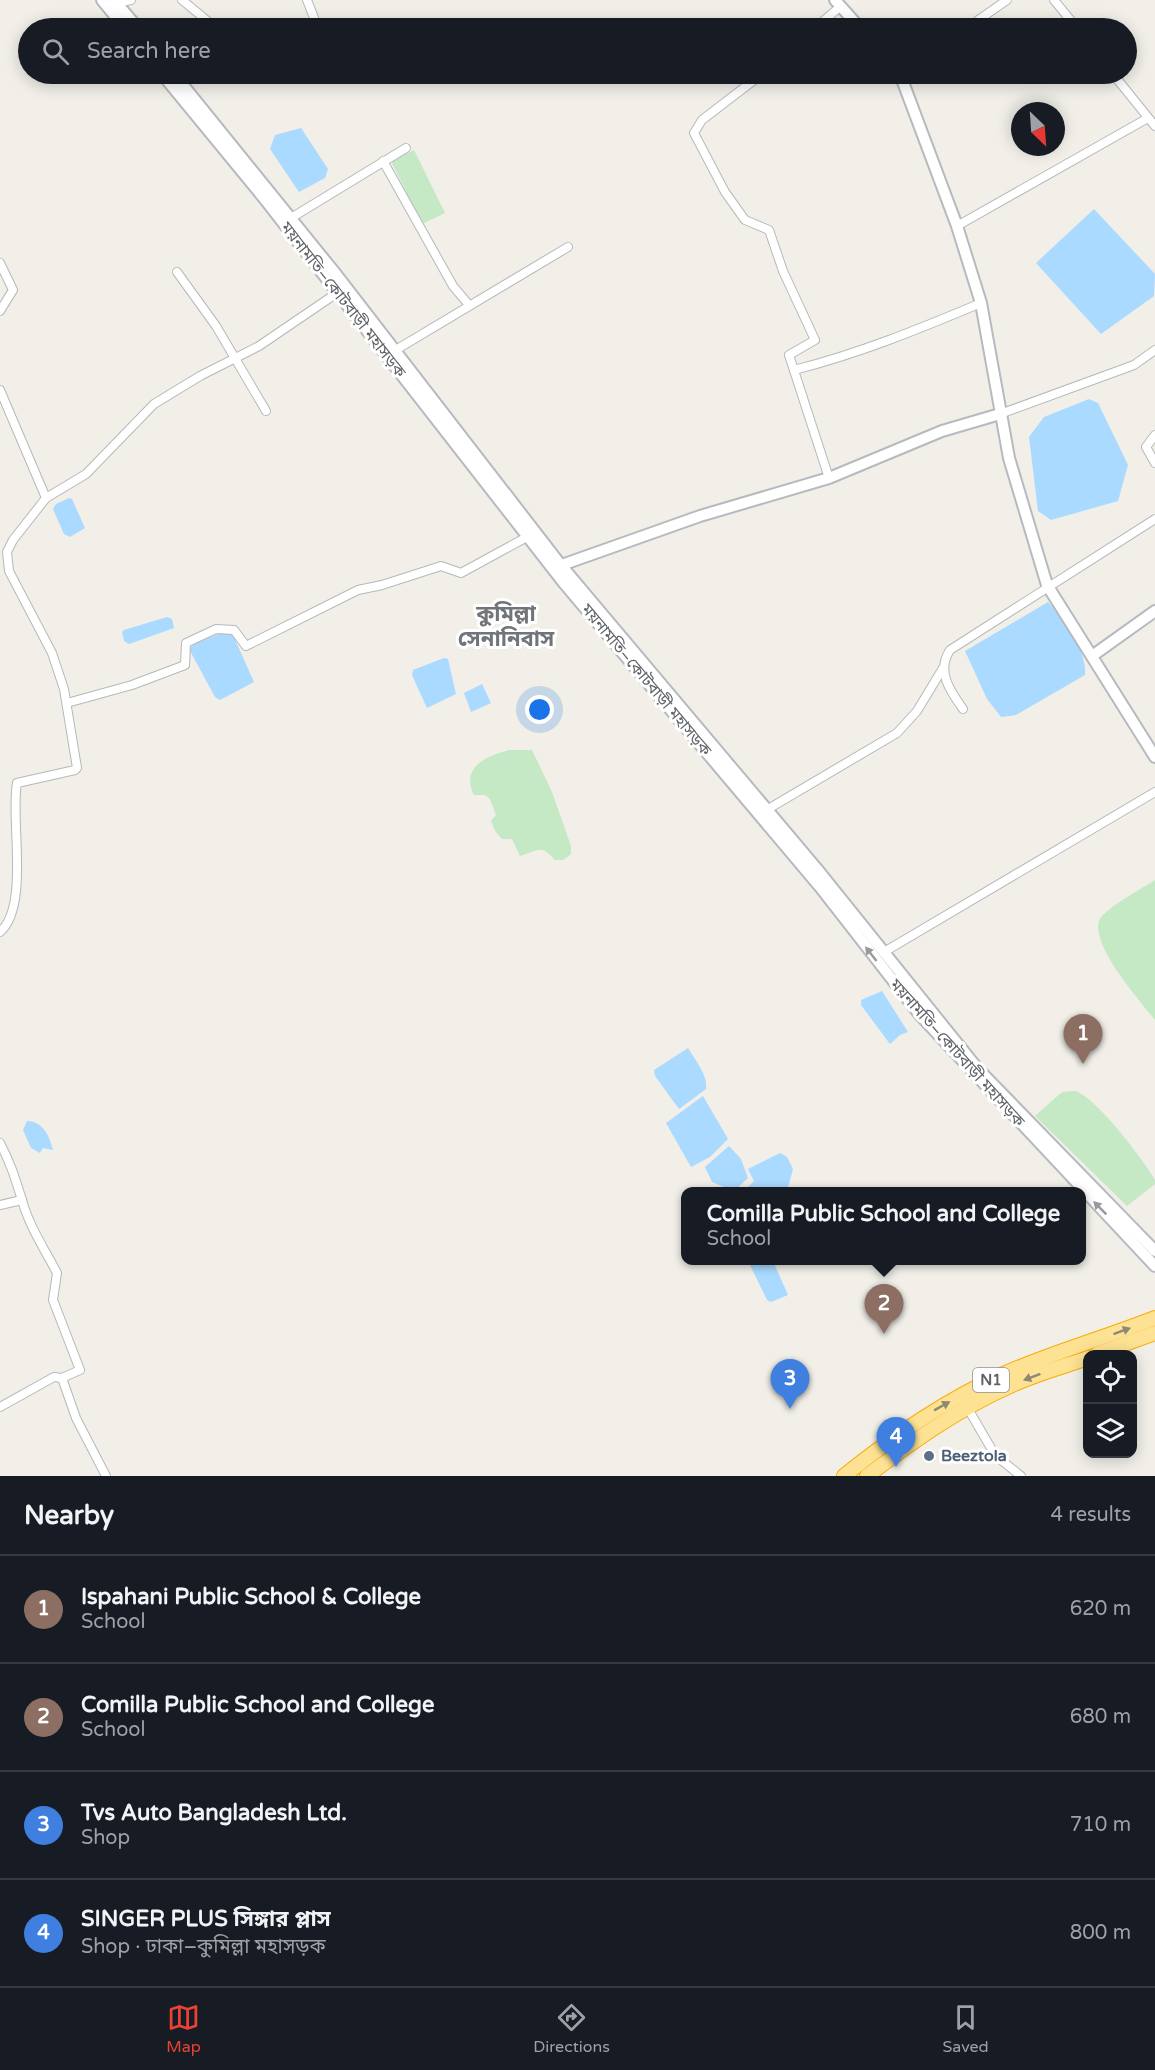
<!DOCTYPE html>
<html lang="en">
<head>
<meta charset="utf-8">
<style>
	:root { --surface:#171b24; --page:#20242c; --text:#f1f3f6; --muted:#9ea1a6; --line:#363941; --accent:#ea4335 }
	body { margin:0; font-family:"Varela Round","Noto Sans Bengali",sans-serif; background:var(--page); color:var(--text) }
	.controls { position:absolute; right:18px; bottom:18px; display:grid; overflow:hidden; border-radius:12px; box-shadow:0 3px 15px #0003 }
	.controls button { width:54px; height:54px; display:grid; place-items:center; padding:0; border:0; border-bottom:2px solid var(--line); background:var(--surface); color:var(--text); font:30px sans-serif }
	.compass { position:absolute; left:1011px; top:102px; width:54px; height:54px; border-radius:50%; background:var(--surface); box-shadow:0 3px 15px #0003; rotate:155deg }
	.you { position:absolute; left:540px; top:710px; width:21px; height:21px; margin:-15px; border:4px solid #fff; border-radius:50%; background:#1a73e8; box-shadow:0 0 0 9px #1a73e833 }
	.badge { display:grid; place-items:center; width:39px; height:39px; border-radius:50%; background:var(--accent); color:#fff; font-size:20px; font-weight:700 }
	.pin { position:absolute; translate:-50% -50px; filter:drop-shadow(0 2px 3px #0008) }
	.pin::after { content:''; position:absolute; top:32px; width:21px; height:18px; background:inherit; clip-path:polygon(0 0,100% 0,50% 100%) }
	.popup { position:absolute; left:681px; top:1187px; width:405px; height:78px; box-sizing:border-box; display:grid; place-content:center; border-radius:12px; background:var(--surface); filter:drop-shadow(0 2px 4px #0005); font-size:20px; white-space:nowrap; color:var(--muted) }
	.popup b { font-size:22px; color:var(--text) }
	.popup::after { content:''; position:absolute; left:50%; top:100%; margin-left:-12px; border:12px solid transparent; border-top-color:var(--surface) }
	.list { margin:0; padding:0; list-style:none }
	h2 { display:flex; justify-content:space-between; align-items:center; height:78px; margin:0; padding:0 24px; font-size:26px }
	h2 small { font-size:20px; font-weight:400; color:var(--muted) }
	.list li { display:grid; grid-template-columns:39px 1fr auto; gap:18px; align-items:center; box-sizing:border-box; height:108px; padding:0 24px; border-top:2px solid var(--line) }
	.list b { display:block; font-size:22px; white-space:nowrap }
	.list p { margin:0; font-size:20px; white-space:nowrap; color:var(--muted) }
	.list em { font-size:20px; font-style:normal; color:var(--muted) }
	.icon { flex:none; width:33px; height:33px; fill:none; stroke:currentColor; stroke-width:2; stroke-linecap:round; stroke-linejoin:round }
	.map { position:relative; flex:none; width:1155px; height:1476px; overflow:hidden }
	.search { position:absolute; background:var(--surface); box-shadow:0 3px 15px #0003; left:18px; right:18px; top:18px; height:66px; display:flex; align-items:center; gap:15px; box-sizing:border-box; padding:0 21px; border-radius:33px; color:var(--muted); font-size:22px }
	.sheet { height:510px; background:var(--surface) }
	nav { display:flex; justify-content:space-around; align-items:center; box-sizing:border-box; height:84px; border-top:2px solid var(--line); background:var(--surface); font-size:16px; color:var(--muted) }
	nav a { display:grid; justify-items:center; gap:3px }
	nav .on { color:var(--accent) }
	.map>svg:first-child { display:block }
	.green { fill:#c5e8c5 }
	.water { fill:#aadaff }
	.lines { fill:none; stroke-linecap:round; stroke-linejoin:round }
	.street-casing { stroke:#b5b8bc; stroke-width:10 }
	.secondary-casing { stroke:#b6babf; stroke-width:14 }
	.highway-casing { stroke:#f9ab00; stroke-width:16 }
	.street { stroke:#fff; stroke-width:8 }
	.secondary { stroke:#fff; stroke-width:10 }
	.highway { stroke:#fde293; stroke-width:14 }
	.oneway { fill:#979a9d }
	.oneway2 { fill:#8e8975 }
	.service-dot { fill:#5c6f8a; stroke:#fff; stroke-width:2 }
	.labels { text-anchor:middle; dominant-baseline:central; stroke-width:6; stroke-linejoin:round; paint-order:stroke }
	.shield { fill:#fff; stroke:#8f9295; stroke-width:1.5 }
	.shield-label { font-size:15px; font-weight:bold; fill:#5f6368 }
	.street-label { font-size:16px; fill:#5f6368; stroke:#fff }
	.service-label { font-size:16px; font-weight:bold; fill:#4e5e75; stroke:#fff; text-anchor:start }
	.district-label { font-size:22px; font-weight:bold; fill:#70757a; stroke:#fff }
</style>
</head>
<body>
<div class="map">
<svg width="1155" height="1476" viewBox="0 0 1155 1476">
	<rect width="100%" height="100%" fill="#f1efe8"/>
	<!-- green -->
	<g class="green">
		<polygon points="414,150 445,213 422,224 391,161"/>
		<path d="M509 750H532L552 792 571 846V854L563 860H555C541 844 539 850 520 856L512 839H502L495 831 491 821 496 815 490 799 485 795H474C460 767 487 756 509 750Z"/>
		<path d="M1155 880V1020C1140 1001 1091 946 1099 921 1103 909 1143 888 1155 880Z"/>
		<path d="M1076 1091C1099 1101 1141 1157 1155 1180V1184L1127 1206 1035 1116 1062 1092Z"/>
	</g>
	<!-- water -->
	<g class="water">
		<polygon points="301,128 328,169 325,178 299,192 270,149 275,135"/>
		<polygon points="1094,209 1155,274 1154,296 1101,334 1036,263"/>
		<polygon points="1089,399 1098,403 1128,465 1118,501 1051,520 1038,511 1029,437 1044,417"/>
		<polygon points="69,498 72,499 85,528 70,537 64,534 53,509 56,504"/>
		<path d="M1048 602C1064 620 1087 650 1085 675L1016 715 1001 717 987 699 965 651Z"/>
		<polygon points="167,617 172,619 174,628 129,644 124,641 122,632 124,630"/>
		<polygon points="223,632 233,635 254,682 220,700 215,697 189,649 194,644"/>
		<polygon points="444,658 448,659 456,694 427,708 412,675 413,670"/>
		<polygon points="482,684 491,703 471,712 464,693"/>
		<polygon points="882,991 908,1032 900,1035 890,1044 861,1005 861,1000"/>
		<path d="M688 1048C695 1060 708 1075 706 1089L679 1109 655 1076 654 1070Z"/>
		<polygon points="703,1096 728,1139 710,1157 691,1167 666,1123"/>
		<path d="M27 1121C43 1121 50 1137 53 1150L43 1148 40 1153 31 1148 23 1130Z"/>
		<polygon points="729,1146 741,1159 748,1178 734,1191 712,1182 705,1167"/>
		<polygon points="780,1153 787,1157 793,1169 787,1191 744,1191 754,1181 748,1169"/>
		<polygon points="748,1261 773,1261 788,1295 771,1302 767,1300"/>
	</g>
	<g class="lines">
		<defs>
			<g id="street">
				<polyline points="182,0 216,28"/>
				<polyline points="307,0 318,28"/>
				<polyline points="1054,0 1077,28"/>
				<polyline points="117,3 131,0"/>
				<polyline points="815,28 841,6"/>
				<polyline points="967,28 1007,0"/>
				<polyline points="762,74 702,120 694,133 725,192 745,220 769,230 783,271 815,340 789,355 829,478"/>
				<polyline points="1113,74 1155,126"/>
				<polyline points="383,161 453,286 469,305"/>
				<polyline points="291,218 406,148"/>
				<polyline points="957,226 1148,118"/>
				<polyline points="0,263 13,290 0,311"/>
				<polyline points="177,272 216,326 266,411"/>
				<polyline points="394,351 568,247"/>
				<path d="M794 370C858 354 919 329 981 303"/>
				<polyline points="0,390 46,498"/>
				<polyline points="1000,414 1134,365 1155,350"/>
				<polyline points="1155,435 1146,447 1155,463"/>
				<polyline points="67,703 132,685 185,665 186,643 216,629 234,630 246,646 358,590 382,585 441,566 461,573 527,537"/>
				<path d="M963 709C950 691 936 671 950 650L1155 519"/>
				<polyline points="763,812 897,733 917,711 943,668"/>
				<path d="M0 932C30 906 10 818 17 783L75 770 77 768 64 689 52 653 9 571 7 552 13 540 46 498 86 474 154 404 200 376 259 346 337 293"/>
				<polyline points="884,952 1155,792"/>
				<path d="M0 1143C11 1164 15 1178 22 1200 29 1226 45 1250 57 1273L53 1300 80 1370 62 1378 76 1418 106 1476"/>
				<polyline points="0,1205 22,1200"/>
				<polyline points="0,1407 54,1377 62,1378"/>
				<polyline points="967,1407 995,1455 1021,1476"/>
			</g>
			<g id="secondary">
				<polyline points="102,0 125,28"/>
				<polyline points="114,0 138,28"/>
				<polyline points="835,0 860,28"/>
				<polyline points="162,74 263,197 563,582 820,887 920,1015 1155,1266"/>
				<polyline points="174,74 335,273 560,564 817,869 977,1068 1155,1251"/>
				<polyline points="900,74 957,226 981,303 1009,458 1047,585 1155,757"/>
				<polyline points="556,567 700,516 829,478 942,431 1000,414"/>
				<polyline points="1092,656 1155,611"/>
			</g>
			<g id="highway">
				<polyline points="1097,1354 1155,1333"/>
				<path d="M844 1476C893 1436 943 1402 1001 1375 1051 1353 1104 1338 1155 1318"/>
				<path d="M867 1476C912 1442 958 1409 1010 1386 1035 1374 1062 1367 1088 1358"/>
			</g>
		</defs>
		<!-- street casing -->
		<use href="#street" class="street-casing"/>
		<!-- secondary casing -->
		<use href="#secondary" class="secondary-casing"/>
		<!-- highway casing -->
		<use href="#highway" class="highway-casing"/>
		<!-- street -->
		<use href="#street" class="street"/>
		<!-- secondary -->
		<use href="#secondary" class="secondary"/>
		<!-- highway -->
		<use href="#highway" class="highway"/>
	</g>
	<!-- one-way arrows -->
	<defs><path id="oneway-solid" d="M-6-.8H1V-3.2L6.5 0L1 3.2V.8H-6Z" transform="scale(1.5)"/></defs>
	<g class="oneway">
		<use href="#oneway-solid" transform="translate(871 954) rotate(-128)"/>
		<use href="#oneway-solid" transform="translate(1100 1208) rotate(-135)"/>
	</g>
	<g class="oneway2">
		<use href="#oneway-solid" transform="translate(1122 1331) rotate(-20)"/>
		<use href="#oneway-solid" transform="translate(1032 1377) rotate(159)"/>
		<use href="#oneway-solid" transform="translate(942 1406) rotate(-29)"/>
	</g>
	<!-- markers -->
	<circle class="service-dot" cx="929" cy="1456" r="6"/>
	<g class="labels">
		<!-- shield labels -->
		<rect class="shield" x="973" y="1368" width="36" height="24" rx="4.5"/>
		<g class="shield-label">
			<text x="991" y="1380">N1</text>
		</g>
		<!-- street labels -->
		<g class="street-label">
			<text transform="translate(343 300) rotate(52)">ময়নামতি–কোটবাড়ী মহাসড়ক</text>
			<text transform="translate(646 680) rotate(50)">ময়নামতি–কোটবাড়ী মহাসড়ক</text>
			<text transform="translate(957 1053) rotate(48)">ময়নামতি–কোটবাড়ী মহাসড়ক</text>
		</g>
		<!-- service labels -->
		<g class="service-label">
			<text x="941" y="1456">Beeztola</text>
		</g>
		<!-- district labels -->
		<g class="district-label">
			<text x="506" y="614">কুমিল্লা<tspan x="506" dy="25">সেনানিবাস</tspan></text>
		</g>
	</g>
</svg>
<div class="controls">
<button><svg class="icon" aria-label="locate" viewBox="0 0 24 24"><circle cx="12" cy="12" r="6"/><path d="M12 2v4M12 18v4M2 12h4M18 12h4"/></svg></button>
<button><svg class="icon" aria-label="layers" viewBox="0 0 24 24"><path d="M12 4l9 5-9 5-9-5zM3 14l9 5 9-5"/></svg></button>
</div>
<svg class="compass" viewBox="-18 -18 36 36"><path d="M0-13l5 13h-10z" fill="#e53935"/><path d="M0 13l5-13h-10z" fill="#9ea1a6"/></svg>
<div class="you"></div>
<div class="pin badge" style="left:1083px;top:1064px;background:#8d6e63">1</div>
<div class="pin badge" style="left:884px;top:1334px;background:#8d6e63">2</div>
<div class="popup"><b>Comilla Public School and College</b>School</div>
<div class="pin badge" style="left:790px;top:1409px;background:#3f7fe0">3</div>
<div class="pin badge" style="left:896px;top:1467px;background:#3f7fe0">4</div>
<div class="search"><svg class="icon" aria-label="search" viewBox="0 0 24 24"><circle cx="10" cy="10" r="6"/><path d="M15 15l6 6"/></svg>Search here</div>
</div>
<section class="sheet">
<h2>Nearby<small>4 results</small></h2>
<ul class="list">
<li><span class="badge" style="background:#8d6e63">1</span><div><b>Ispahani Public School &amp; College</b><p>School</p></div><em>620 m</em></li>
<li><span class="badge" style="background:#8d6e63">2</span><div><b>Comilla Public School and College</b><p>School</p></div><em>680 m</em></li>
<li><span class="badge" style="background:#3f7fe0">3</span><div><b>Tvs Auto Bangladesh Ltd.</b><p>Shop</p></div><em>710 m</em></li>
<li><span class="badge" style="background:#3f7fe0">4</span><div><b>SINGER PLUS সিঙ্গার প্লাস</b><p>Shop · ঢাকা–কুমিল্লা মহাসড়ক</p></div><em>800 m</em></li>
</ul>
</section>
<nav>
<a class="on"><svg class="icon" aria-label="map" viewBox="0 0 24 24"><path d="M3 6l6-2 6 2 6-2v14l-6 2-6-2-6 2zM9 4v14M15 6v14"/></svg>Map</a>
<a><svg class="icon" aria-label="directions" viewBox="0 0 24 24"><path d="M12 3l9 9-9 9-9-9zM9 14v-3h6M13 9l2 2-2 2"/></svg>Directions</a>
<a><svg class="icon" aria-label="saved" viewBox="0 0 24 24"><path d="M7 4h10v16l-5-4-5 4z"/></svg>Saved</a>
</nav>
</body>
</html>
